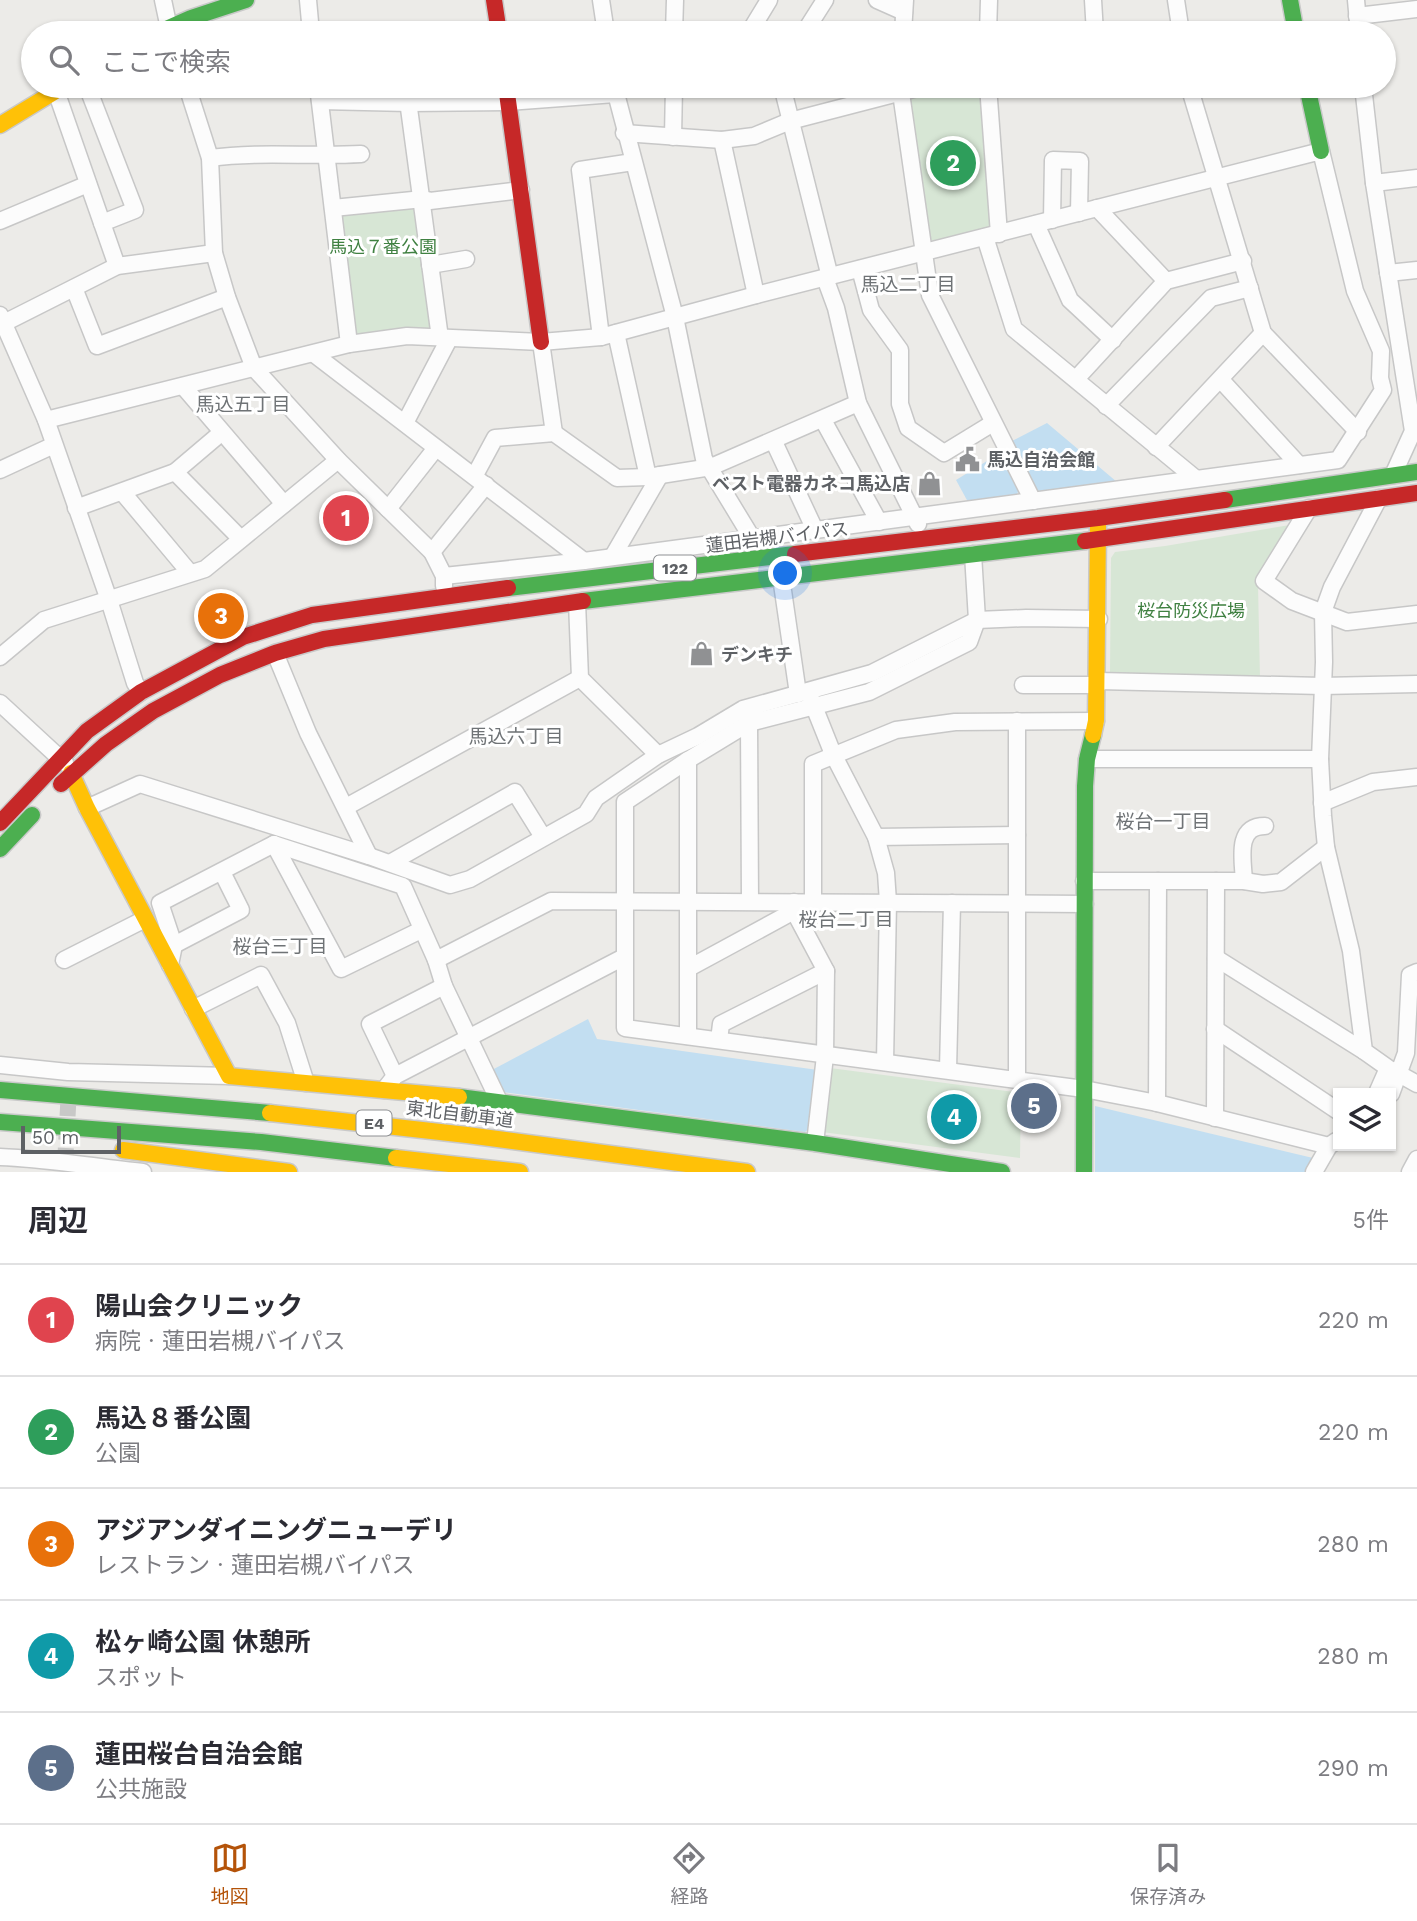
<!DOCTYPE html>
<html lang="ja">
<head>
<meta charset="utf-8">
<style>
	:root { --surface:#fff; --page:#f2f2f3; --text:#2b2b33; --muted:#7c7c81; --line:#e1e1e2; --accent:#b45309 }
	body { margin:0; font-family:"Work Sans","Noto Sans JP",sans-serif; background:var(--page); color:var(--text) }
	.controls { position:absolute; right:21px; bottom:21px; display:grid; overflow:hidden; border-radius:0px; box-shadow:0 2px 5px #0004 }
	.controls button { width:63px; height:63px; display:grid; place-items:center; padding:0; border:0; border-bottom:2px solid var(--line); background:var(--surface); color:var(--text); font:35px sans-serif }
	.scale { position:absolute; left:21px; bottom:18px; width:100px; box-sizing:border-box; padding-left:7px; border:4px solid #5e6165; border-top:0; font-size:19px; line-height:24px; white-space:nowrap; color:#5e6165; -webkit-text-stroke:5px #fff; paint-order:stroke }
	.you { position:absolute; left:786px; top:574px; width:24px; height:24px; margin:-18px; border:5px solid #fff; border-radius:50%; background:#1a73e8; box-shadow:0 0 0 10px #1a73e833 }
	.badge { display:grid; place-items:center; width:46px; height:46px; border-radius:50%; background:var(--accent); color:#fff; font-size:23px; font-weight:700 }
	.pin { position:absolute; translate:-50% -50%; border:4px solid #fff; box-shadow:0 2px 7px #0006 }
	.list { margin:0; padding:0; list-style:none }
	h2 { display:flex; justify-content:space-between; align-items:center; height:91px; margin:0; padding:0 28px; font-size:30px }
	h2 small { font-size:23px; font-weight:400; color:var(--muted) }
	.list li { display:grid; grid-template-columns:46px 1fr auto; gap:21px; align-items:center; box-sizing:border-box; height:112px; padding:0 28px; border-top:2px solid var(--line) }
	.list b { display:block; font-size:26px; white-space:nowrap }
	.list p { margin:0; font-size:23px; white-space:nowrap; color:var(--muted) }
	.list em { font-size:23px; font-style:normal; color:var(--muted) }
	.icon { flex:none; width:38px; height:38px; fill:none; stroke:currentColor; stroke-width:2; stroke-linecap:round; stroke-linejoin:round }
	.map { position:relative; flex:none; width:1417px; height:1172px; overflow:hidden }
	.search { position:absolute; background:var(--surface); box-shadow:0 2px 5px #0004; left:21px; right:21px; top:21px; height:77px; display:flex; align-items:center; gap:18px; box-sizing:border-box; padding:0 24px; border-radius:38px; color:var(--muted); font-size:26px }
	.sheet { height:651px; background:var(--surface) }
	nav { display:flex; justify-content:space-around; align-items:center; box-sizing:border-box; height:98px; border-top:2px solid var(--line); background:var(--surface); font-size:19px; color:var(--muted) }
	nav a { display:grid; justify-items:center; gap:4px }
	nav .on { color:var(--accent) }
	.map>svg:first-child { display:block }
	.green { fill:#d7e6d5 }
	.water { fill:#c2def1 }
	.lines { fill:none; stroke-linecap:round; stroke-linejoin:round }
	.street-tunnel { stroke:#c8c8c7; stroke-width:16; stroke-dasharray:16 8; stroke-linecap:butt }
	.street-casing { stroke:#c7c7c7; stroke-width:19 }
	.fast-casing { stroke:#c9c9c9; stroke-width:19 }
	.slow-casing { stroke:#c9c9c9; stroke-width:19 }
	.jam-casing { stroke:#c9c9c9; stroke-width:19 }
	.street { stroke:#fcfcfc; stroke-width:16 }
	.fast { stroke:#4caf50; stroke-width:16 }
	.slow { stroke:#ffc107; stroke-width:16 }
	.jam { stroke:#c62828; stroke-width:16 }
	.labels { text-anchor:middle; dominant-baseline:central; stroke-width:6; stroke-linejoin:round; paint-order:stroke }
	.shield { fill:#fff; stroke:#8e9093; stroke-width:2 }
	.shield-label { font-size:16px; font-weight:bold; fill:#5e6165 }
	.park-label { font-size:18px; fill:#408142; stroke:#fff }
	.poi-label { font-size:18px; font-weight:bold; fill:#5e6165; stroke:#fff; text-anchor:start }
	.street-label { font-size:18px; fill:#5e6165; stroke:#fff }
	.neighbourhood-label { font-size:19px; fill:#6f7376; stroke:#fff }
</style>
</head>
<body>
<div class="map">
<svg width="1417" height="1172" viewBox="0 0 1417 1172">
	<rect width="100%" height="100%" fill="#ecebe8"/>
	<!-- green -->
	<g class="green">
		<polygon points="944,86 984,86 992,223 988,229 936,243 930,239 907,102 911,95"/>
		<polygon points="417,204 433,331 356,335 339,211"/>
		<polygon points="1296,524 1258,585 1260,678 1114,677 1110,672 1111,558 1115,552 1165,546"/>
		<polygon points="830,1068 1021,1093 1020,1158 822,1132"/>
	</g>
	<!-- water -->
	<g class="water">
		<polygon points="1047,423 1117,482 1040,491 1034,489 1012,441"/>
		<polygon points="1000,453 1019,490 1016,496 968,502 956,480"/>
		<polygon points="588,1019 597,1039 818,1070 811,1127 805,1132 502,1092 490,1071"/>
		<polygon points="1095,1106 1313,1158 1305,1172 1095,1172"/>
	</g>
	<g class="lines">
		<!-- street-tunnel -->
		<polyline class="street-tunnel" points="65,1164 69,1089"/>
		<defs>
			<g id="street">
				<polyline points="163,0 170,33"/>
				<polyline points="308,0 311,33"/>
				<polyline points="601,0 606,33"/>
				<polyline points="877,0 904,12"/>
				<polyline points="1093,0 1095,33"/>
				<polyline points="1176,0 1181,33"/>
				<polyline points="1356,0 1359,33"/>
				<polyline points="1357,16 1417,9"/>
				<polyline points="674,33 675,0"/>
				<polyline points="749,33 769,0"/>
				<polyline points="804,33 825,0"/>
				<polyline points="903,33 905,0"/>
				<polyline points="988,33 989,0"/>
				<polyline points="87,86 135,210 102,223"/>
				<polyline points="187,86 210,158 214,253 227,297 254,368 338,460 432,552 444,576 444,586"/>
				<polyline points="318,86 349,344"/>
				<polyline points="406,86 440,338"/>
				<polyline points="614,86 675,317 704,459 752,538"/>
				<polyline points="782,86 830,277"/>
				<polyline points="900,86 930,295 1033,501"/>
				<polyline points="988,86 999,234"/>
				<polyline points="1189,86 1263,333 1358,432"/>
				<polyline points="1363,86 1374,183 1413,431 1393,475"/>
				<polyline points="56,91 117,266"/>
				<polyline points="320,101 409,103 508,102 615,94"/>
				<polyline points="624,133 722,140 754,136 790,121 925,86"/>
				<polyline points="673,137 674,86"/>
				<polyline points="722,140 756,295"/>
				<path d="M210 158C260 151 311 157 361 154"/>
				<polyline points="1374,183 1417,178"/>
				<polyline points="333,208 423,199 430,201 521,190"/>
				<polyline points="1097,208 1166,281"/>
				<polyline points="1052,220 1053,160 1080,161 1079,213"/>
				<polyline points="0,221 88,184"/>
				<polyline points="1036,224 1070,300 1113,340"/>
				<polyline points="985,237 1014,329 1195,478"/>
				<polyline points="430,265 466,259"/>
				<polyline points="860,269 871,310 900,350 900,404 908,428 944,453 993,423"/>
				<polyline points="1388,273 1417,270"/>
				<polyline points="825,278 836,308 858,403 918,524"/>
				<polyline points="74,288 97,346 227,297"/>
				<polyline points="0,315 46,420 109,600 135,683 141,692"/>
				<polyline points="0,323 4,323 117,266 214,253"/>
				<polyline points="616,333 648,477"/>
				<polyline points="601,337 580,170 633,162"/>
				<polyline points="541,342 554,433"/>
				<polyline points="314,354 584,561"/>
				<polyline points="1076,379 1166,281 1243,261"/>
				<polyline points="1221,380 1299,465"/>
				<polyline points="183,386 284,504"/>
				<polyline points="1106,406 1211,298 1250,288"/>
				<polyline points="46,420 349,344 407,336 541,342 601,337 756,295 1321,151 1355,291 1381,351 1380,378 1383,390 1338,460 584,561 444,576"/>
				<polyline points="823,420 879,522"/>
				<polyline points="405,423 449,339"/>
				<polyline points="774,442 815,530"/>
				<polyline points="1156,447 1263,333"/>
				<polyline points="0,470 54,445"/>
				<polyline points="175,472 241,539"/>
				<polyline points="475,475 495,438 554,433 617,478 648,477 711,467 858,403"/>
				<polyline points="123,493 190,573"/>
				<polyline points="76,508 175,472 221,433"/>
				<polyline points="1309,508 1264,581 1292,601 1347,622 1417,614"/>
				<polyline points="388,509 436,448"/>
				<polyline points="432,552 486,485"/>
				<polyline points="973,554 977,620 969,642 869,692 749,723 688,760 625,802 625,1028 1084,1089 1157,1103 1329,1146"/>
				<polyline points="613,556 660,475"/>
				<polyline points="781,577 798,694"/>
				<polyline points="577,602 580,678 658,755"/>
				<polyline points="275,653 308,733 369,856"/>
				<polyline points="0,657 44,620 205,569 338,460"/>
				<polyline points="1098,681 1322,686 1417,684"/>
				<polyline points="1023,685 1098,685"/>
				<polyline points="811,699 833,754 876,837 886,873 888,902 885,1062"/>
				<polyline points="0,703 65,763"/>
				<polyline points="749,723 750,901"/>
				<polyline points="1087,759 1320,759"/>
				<polyline points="1322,803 1373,782 1417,777"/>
				<polyline points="346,807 580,678"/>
				<polyline points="87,808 140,784 369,856 450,885 470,879 586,814 596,798 658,755 698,736 743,709 872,673 977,620 1026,618 1099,619"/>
				<polyline points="876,837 1017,835"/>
				<polyline points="274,844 341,969 421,930"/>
				<polyline points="390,863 515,792 543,837"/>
				<polyline points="1084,881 1244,881 1263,884 1281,882 1326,847"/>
				<path d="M1244 881C1243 860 1235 826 1265 826"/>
				<polyline points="794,902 794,911 826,971 825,1056 815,1143"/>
				<polyline points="813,902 813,764 896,730 955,722 1096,721"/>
				<polyline points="174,945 241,910 222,872"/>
				<polyline points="1216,958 1364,1051"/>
				<polyline points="64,960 145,919"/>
				<polyline points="436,960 551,901 1085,904"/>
				<polyline points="170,965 174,945 160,903 274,844 403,886 436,960 444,986 499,1101"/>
				<polyline points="689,968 794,911"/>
				<polyline points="193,1009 261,975 287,1023 306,1083"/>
				<polyline points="1215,1029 1338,1111"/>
				<polyline points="688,1036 688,760"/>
				<polyline points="719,1040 721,1024 826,971"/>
				<polyline points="0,1065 68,1072 229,1076"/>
				<polyline points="948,1070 952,903"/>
				<polyline points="1392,1070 1417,1084"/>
				<polyline points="395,1076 370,1024 444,986"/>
				<polyline points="1017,1079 1017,721"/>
				<polyline points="384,1090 395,1076 624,957"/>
				<polyline points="1377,1093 1388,1068 1364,1051 1351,951 1326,847 1323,816 1320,759 1324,662 1323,612 1332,587 1379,498"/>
				<polyline points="1391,1094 1406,1053 1410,975 1417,972"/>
				<polyline points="1157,1103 1158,881"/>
				<polyline points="1215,1118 1216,881"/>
				<path d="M0 1157C48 1159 95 1167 143 1172"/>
				<polyline points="1314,1172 1329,1146 1336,1141"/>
				<polyline points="1410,1172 1417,1159"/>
			</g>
			<g id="fast">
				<polyline points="1290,0 1296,33"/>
				<polyline points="157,33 191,18 246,0"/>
				<polyline points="1307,86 1321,151"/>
				<polyline points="1225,500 1417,472"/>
				<polyline points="508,588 795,554"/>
				<polyline points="583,601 1085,541"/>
				<polyline points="0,849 32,815"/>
				<polyline points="0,1090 270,1113"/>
				<polyline points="459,1097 815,1143 1002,1172"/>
				<polyline points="0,1122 261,1142 396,1158"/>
				<polyline points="1084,1172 1085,786 1087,759 1093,735"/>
			</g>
			<g id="slow">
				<polyline points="0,125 64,86"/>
				<polyline points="1093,735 1096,721 1098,525"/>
				<polyline points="71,773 87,808 229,1076 459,1097"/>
				<polyline points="270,1113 467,1135 747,1172"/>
				<polyline points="123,1150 289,1172"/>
				<polyline points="396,1158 520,1172"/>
			</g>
			<g id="jam">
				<polyline points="494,0 499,33"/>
				<polyline points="506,86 541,342"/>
				<polyline points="1085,541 1417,493"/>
				<polyline points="795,554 1098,518 1225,500"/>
				<polyline points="61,784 106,744 153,711 220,675 275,653 324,639 583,601"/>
				<polyline points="0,823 87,731 141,692 243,637 312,615 508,588"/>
			</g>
		</defs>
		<!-- street casing -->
		<use href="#street" class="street-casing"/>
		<!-- fast casing -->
		<use href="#fast" class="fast-casing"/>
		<!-- slow casing -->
		<use href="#slow" class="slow-casing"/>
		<!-- jam casing -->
		<use href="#jam" class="jam-casing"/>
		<!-- street -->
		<use href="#street" class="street"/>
		<!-- fast -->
		<use href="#fast" class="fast"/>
		<!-- slow -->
		<use href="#slow" class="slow"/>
		<!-- jam -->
		<use href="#jam" class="jam"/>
	</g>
	<!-- icons -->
	<defs>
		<symbol id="civic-bare" viewBox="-9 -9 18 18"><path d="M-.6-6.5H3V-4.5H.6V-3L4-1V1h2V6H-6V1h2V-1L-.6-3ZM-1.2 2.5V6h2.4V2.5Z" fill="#909193" stroke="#fff" stroke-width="2.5" paint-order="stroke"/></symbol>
		<symbol id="shop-bare" viewBox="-9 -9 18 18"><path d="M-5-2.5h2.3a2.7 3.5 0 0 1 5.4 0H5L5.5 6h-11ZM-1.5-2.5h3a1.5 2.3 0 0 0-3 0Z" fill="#909193" stroke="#fff" stroke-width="2.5" paint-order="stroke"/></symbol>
	</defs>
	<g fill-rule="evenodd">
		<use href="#civic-bare" x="950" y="442" width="35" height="35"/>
		<use href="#shop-bare" x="912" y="466" width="35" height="35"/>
		<use href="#shop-bare" x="684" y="636" width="35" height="35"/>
	</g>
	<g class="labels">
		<!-- shield labels -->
		<g class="shield">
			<rect x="654" y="555.5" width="42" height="25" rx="5"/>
			<rect x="356.5" y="1110.5" width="35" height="25" rx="5"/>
		</g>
		<g class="shield-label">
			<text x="675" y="568">122</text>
			<text x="374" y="1123">E4</text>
		</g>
		<!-- park labels -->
		<g class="park-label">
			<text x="383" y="246">馬込７番公園</text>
			<text x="1191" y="610">桜台防災広場</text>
		</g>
		<!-- poi labels -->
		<g class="poi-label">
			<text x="987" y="459">馬込自治会館</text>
			<text x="910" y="483" text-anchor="end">ベスト電器カネコ馬込店</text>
			<text x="721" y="654">デンキチ</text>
		</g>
		<!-- street labels -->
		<g class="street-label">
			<text transform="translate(777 537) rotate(-7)">蓮田岩槻バイパス</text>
			<text transform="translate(460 1114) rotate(7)">東北自動車道</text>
		</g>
		<!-- neighbourhood labels -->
		<g class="neighbourhood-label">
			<text x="908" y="284">馬込二丁目</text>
			<text x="243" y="404">馬込五丁目</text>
			<text x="516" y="736">馬込六丁目</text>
			<text x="1163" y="821">桜台一丁目</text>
			<text x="846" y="919">桜台二丁目</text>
			<text x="280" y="946">桜台三丁目</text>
		</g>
	</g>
</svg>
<div class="controls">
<button><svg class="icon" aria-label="layers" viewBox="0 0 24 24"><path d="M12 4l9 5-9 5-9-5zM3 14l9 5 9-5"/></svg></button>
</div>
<div class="scale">50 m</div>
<div class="you"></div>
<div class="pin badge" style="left:346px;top:518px;background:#e0444e">1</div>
<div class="pin badge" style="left:953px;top:163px;background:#2e9e5b">2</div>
<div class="pin badge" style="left:221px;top:616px;background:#e8710a">3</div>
<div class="pin badge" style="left:954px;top:1117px;background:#0f9aa8">4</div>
<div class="pin badge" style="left:1034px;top:1106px;background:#5c6f8a">5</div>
<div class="search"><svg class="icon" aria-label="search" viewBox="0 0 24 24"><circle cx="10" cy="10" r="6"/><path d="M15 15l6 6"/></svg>ここで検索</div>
</div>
<section class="sheet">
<h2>周辺<small>5件</small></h2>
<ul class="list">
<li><span class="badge" style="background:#e0444e">1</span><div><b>陽山会クリニック</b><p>病院 · 蓮田岩槻バイパス</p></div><em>220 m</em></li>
<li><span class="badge" style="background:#2e9e5b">2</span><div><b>馬込８番公園</b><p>公園</p></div><em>220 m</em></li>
<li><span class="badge" style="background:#e8710a">3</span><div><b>アジアンダイニングニューデリ</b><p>レストラン · 蓮田岩槻バイパス</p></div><em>280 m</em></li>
<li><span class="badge" style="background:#0f9aa8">4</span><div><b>松ヶ崎公園 休憩所</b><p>スポット</p></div><em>280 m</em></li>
<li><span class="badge" style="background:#5c6f8a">5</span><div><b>蓮田桜台自治会館</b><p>公共施設</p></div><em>290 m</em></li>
</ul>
</section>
<nav>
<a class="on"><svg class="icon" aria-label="map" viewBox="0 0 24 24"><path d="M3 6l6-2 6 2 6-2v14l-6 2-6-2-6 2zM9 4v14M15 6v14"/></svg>地図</a>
<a><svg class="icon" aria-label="directions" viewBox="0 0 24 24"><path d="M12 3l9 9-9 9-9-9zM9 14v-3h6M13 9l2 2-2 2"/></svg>経路</a>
<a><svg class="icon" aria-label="saved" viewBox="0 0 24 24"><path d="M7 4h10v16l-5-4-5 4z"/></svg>保存済み</a>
</nav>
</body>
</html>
